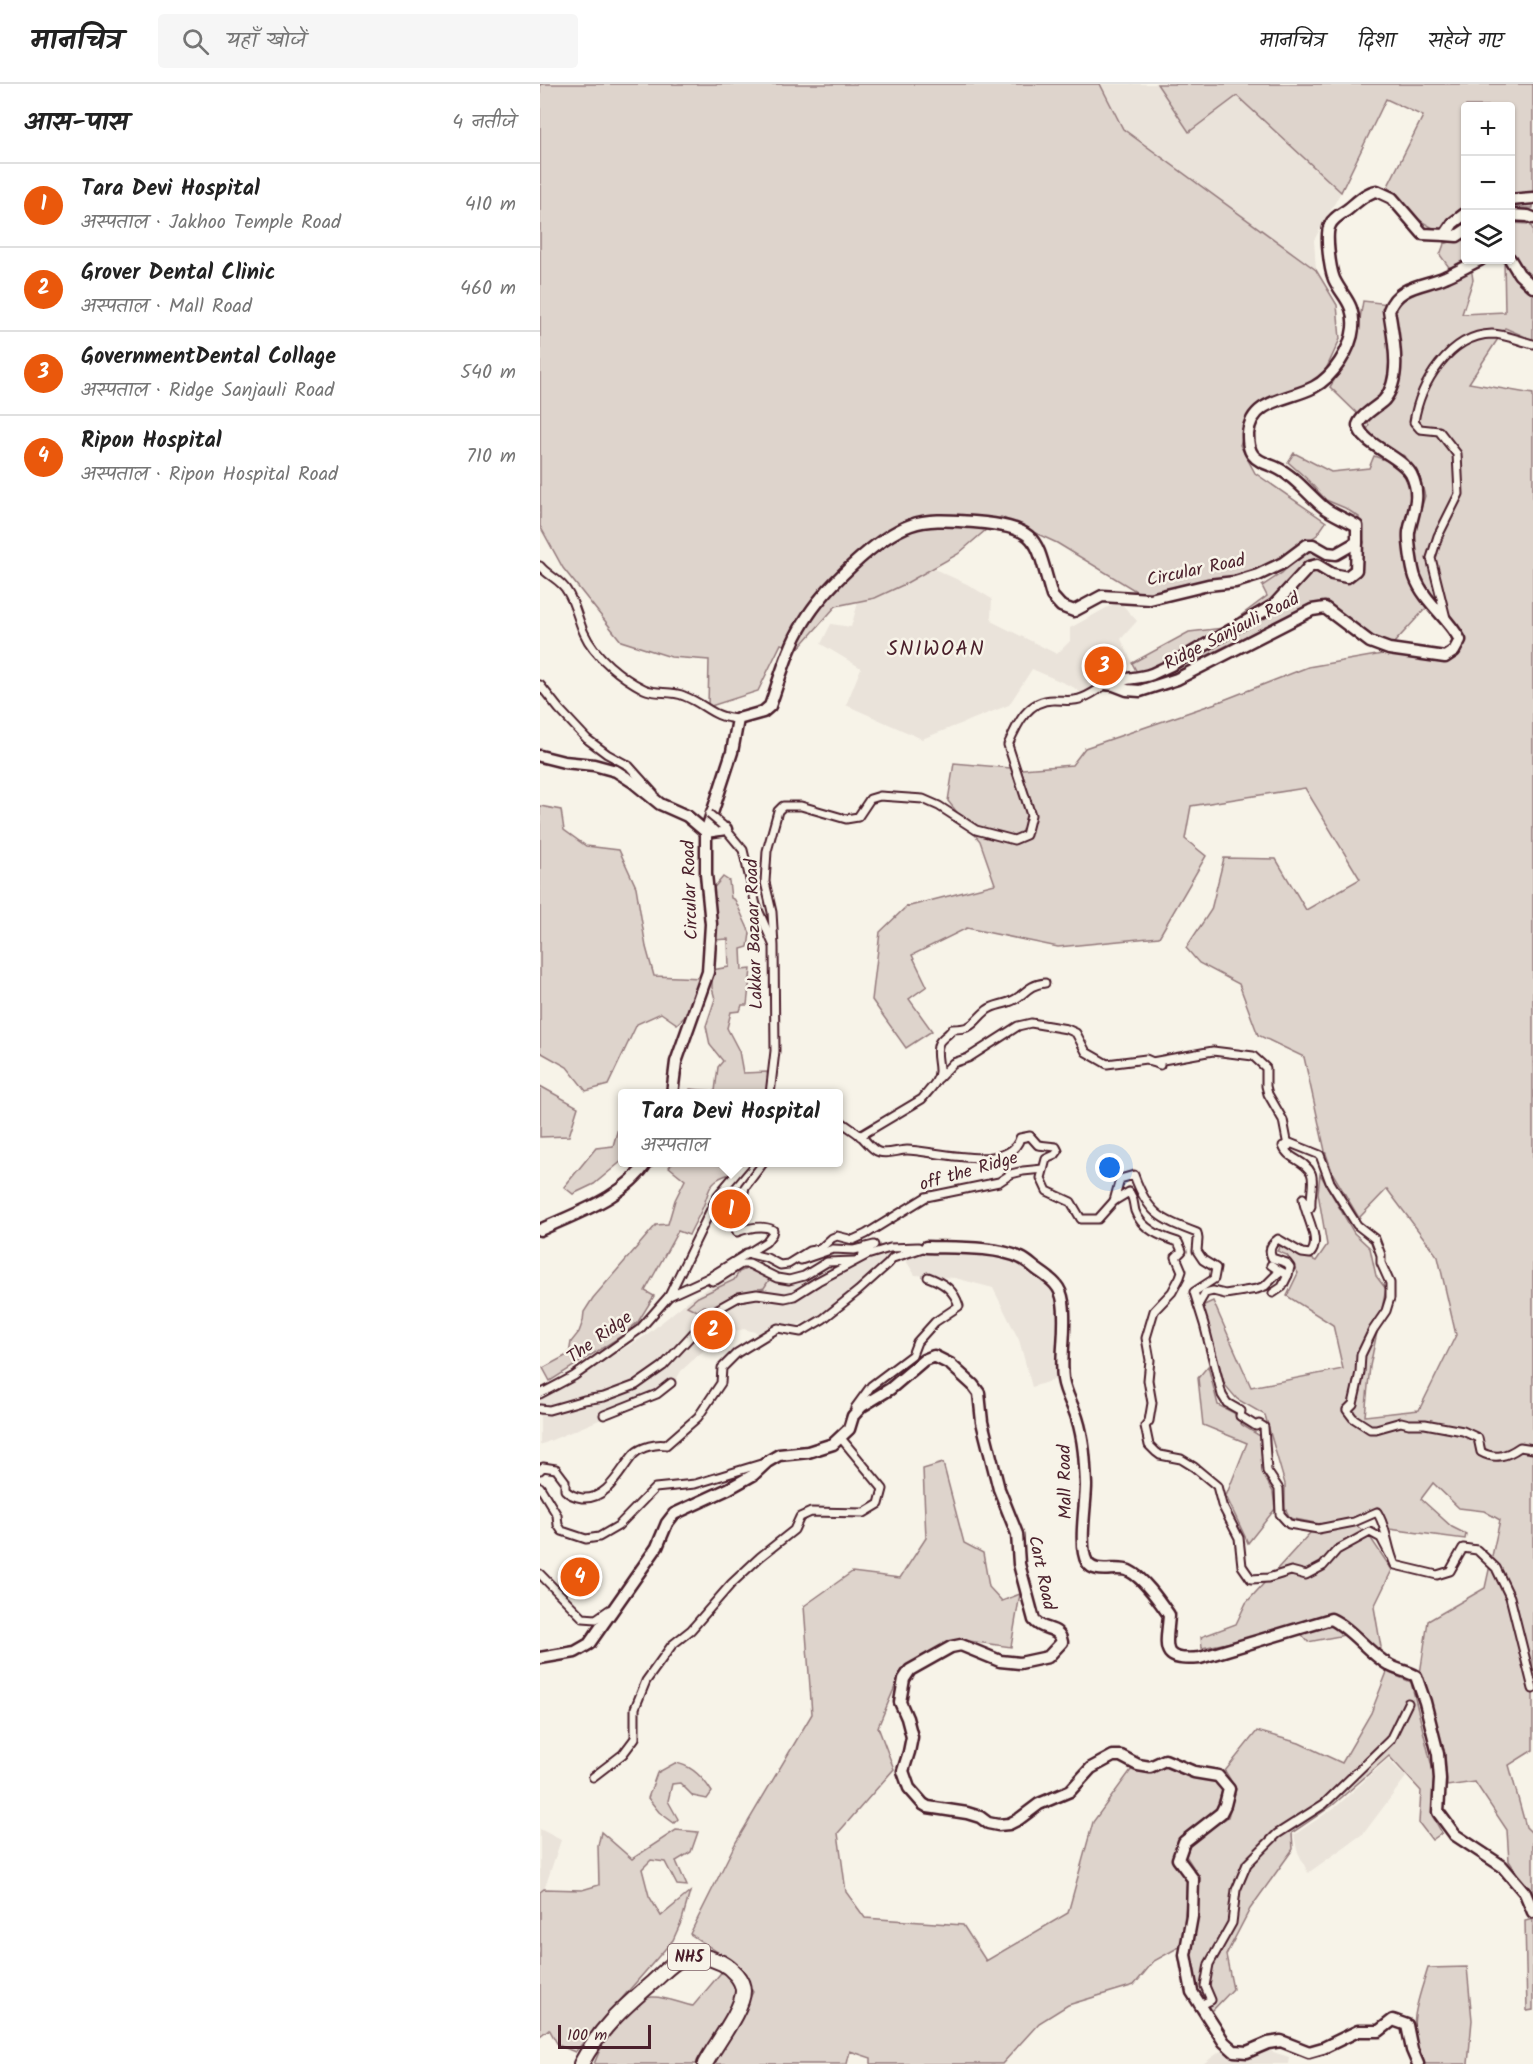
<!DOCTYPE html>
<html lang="hi">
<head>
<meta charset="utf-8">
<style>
	:root { --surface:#fff; --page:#f6f6f6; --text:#222; --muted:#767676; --line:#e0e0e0; --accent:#ea580c }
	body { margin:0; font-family:Kalam,"Playpen Sans Deva",sans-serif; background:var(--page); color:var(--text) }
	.controls { position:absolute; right:18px; top:18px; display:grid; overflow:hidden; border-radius:6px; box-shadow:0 2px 4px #0004 }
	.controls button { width:54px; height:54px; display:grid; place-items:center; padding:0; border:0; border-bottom:2px solid var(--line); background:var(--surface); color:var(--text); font:30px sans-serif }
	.scale { position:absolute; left:18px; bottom:15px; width:93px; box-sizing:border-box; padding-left:6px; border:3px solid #4a1f2b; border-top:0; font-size:16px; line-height:21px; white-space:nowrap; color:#4a1f2b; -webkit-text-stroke:4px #f7f3e8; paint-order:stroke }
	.you { position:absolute; left:570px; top:1084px; width:21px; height:21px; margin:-15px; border:4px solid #fff; border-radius:50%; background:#1a73e8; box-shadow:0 0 0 9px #1a73e833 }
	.badge { display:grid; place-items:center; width:39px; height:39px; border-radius:50%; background:var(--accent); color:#fff; font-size:20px; font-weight:700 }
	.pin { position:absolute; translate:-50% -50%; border:3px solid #fff; box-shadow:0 2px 6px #0006 }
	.popup { position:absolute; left:78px; top:1005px; width:225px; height:78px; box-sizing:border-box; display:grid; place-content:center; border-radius:6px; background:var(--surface); filter:drop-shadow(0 2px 4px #0005); font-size:20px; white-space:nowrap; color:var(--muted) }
	.popup b { font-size:22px; color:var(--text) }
	.popup::after { content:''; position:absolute; left:50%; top:100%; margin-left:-12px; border:12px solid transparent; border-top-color:var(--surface) }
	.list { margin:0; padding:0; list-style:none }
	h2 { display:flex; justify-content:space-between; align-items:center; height:78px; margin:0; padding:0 24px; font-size:26px }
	h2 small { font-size:20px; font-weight:400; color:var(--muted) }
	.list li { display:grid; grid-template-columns:39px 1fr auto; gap:18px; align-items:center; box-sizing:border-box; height:84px; padding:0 24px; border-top:2px solid var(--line) }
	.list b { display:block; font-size:22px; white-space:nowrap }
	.list p { margin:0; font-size:20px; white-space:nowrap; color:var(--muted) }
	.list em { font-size:20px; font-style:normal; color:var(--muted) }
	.icon { flex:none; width:33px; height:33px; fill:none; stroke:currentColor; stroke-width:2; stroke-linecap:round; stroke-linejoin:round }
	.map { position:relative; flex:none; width:993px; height:1980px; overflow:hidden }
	header { display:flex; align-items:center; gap:36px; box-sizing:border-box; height:84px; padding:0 30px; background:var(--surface); border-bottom:2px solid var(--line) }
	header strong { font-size:28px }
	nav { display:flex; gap:33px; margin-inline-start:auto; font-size:21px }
	.search { width:420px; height:54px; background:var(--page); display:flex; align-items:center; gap:15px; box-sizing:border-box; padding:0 21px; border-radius:6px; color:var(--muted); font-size:22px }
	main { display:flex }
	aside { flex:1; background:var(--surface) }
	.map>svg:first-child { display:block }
	.built { fill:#eae3da }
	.green { fill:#ded4cc; stroke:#947a7c; stroke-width:1.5 }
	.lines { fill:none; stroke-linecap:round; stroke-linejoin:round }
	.street-casing { stroke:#4a1f2b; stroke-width:11 }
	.secondary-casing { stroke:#4a1f2b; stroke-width:15 }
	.primary-casing { stroke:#4a1f2b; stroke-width:15 }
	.highway-casing { stroke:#4a1f2b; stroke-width:18 }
	.street { stroke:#f7f3e8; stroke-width:7 }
	.secondary { stroke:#f7f3e8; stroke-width:10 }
	.primary { stroke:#f7f3e8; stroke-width:10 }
	.highway { stroke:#f7f3e8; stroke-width:14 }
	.street-bridge-casing { stroke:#4a1f2b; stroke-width:11; stroke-linecap:butt }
	.street-bridge { stroke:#f7f3e8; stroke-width:7 }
	.labels { text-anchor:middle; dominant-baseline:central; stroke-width:5; stroke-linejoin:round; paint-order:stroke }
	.shield { fill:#f7f3e8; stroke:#7e5f64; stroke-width:1.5 }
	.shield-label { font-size:16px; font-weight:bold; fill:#4a1f2b }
	.street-label { font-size:18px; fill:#4a1f2b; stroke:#f7f3e8 }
	.quarter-label { font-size:21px; letter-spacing:1.5px; fill:#4a1f2b; stroke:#f7f3e8 }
</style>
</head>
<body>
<header>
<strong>मानचित्र</strong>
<div class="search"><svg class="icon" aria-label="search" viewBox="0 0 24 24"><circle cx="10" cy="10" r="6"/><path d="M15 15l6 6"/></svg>यहाँ खोजें</div>
<nav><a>मानचित्र</a><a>दिशा</a><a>सहेजे गए</a></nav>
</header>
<main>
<aside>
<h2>आस-पास<small>4 नतीजे</small></h2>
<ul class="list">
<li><span class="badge">1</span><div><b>Tara Devi Hospital</b><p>अस्पताल · Jakhoo Temple Road</p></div><em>410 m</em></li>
<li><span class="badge">2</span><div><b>Grover Dental Clinic</b><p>अस्पताल · Mall Road</p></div><em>460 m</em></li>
<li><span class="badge">3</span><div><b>GovernmentDental Collage</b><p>अस्पताल · Ridge Sanjauli Road</p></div><em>540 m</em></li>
<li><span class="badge">4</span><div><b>Ripon Hospital</b><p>अस्पताल · Ripon Hospital Road</p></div><em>710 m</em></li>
</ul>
</aside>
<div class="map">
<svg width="993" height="1980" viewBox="0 0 993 1980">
	<rect width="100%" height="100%" fill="#f7f3e8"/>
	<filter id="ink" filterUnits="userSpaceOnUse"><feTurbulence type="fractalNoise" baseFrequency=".0167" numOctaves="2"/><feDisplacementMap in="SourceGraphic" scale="12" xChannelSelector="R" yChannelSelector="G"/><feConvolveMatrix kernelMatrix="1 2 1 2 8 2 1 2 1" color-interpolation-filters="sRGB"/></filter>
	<g filter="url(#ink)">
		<!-- built -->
		<g class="built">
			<polygon points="560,0 617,0 649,48 697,11 801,108 774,156 776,186 583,45"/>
			<polygon points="381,479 427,500 452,515 451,533 453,538 517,570 530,557 530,544 579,517 597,537 581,555 592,578 585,588 541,609 533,603 492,585 469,621 382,655 306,621 321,584 281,560 291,540 311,543 324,498"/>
			<polygon points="371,1160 470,1167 516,1196 526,1205 528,1291 492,1303 479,1256 453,1204 415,1194 375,1191 363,1172 347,1178 281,1232 258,1241 239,1241 222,1250 204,1245 195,1247 176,1256 165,1265 141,1287 130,1306 0,1361 0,1314 105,1252 154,1212 213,1180 232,1196 253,1198 287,1181 312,1174 342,1164"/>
			<polygon points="848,1675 866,1693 824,1749 768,1789 757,1766 754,1751 797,1722"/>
			<polygon points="0,1745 21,1756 0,1818"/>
			<polygon points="682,1966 700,1972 727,1966 749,1973 748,1980 663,1980"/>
		</g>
		<!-- green -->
		<g class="green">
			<polygon points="0,0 560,0 583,45 776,186 797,221 800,255 781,296 712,328 700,361 715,389 786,438 777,451 718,491 659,497 609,515 517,459 461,433 418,470 363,501 335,514 296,522 258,565 241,560 218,607 168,623 169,576 131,573 81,557 23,484 0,442"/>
			<polygon points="617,0 993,0 993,124 971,124 970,22 926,22 925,135 898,147 879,136 848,102 883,32 846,15 801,108 697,12 649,48"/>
			<polygon points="971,139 990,140 993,146 993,256 965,244 929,299 993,310 993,1666 969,1681 986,1743 993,1750 993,1814 969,1777 967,1746 935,1698 907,1702 905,1670 880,1590 888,1537 945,1504 960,1436 944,1427 919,1424 893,1399 881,1415 912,1443 926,1450 925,1455 849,1445 839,1424 811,1435 780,1440 750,1434 745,1424 745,1400 725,1331 697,1315 685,1301 662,1222 673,1217 711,1303 803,1285 793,1241 747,1212 758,1189 747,1171 737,1167 741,1161 776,1177 787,1161 778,1109 780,1090 814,1149 830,1164 836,1192 846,1205 830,1282 825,1332 879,1326 916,1251 898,1173 847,1105 819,1134 793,1090 785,1067 764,973 718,951 699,900 659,879 646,864 671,826 684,774 736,775 766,826 820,795 765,704 651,722 645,755 666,772 619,853 518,863 427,844 372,871 387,902 369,915 392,947 366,964 332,916 340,848 366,823 455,800 440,757 408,717 414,679 482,685 532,681 545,664 676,619 768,583 848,569 906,578 920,570 926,556 911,535 896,519 881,495 873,450 885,412 879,391 865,372 827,360 824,354 829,341 790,303 816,259 823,217 858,221 876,205 914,190 900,171 904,160 925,153 926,176 930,176 933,196 922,230 965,228 964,176 970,176"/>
			<polygon points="754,369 791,388 829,384 834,372 859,381 869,399 873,413 873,498 887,523 852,561 830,552 787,520 766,522 662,574 635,597 606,605 592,579 649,548 684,544 727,512 722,502 742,489 764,466 774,464 784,473 782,487 793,494 819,487 819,433 805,424 786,416 766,394 748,378"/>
			<polygon points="0,722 21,726 24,746 46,762 79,766 96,803 106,863 114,892 162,894 153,925 137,940 121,929 97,940 68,1001 46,1007 27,983 0,968"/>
			<polygon points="183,793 189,797 191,814 195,816 210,849 208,863 201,865 202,886 211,885 207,921 202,921 200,927 191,928 187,944 199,967 203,989 227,988 229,996 225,1009 149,1010 150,1005 175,1007 178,983 183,977 170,961 166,942 175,915 172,904 172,886 189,883 188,855 173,856 171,807"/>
			<polygon points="0,1002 38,1023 29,1052 0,1053"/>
			<polygon points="83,1027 83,1076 54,1100 33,1110 24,1103 56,1064 73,1062"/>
			<path d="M133 1078 199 1079 191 1090C167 1095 170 1108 162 1125 158 1134 153 1142 149 1151L138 1147 105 1207 114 1212 98 1238 80 1253 10 1297 3 1284 29 1270 31 1258 39 1248 43 1237 44 1228 53 1214 116 1141 128 1140 135 1116 145 1096 129 1083Z"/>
			<polygon points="215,1184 226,1190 229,1196 224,1204 199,1211 172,1224 164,1222 157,1227 147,1222 158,1213 194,1196 199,1188 206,1185"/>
			<polygon points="668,1282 678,1321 694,1329 702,1341 720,1352 724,1392 733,1408 735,1425 708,1459 686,1412 707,1359 663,1341 658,1294"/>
			<polygon points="403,1379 424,1459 443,1469 449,1503 462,1517 480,1510 471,1563 422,1556 369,1581 359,1593 338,1643 354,1685 298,1749 306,1808 325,1834 423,1841 446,1877 528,1829 553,1738 591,1686 612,1690 625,1683 652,1694 677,1696 682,1707 676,1725 641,1755 634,1775 649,1797 641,1862 614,1877 594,1901 528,1921 499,1939 462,1980 331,1980 331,1974 310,1967 307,1980 173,1980 213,1908 197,1881 150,1850 196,1758 272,1630 264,1522 312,1488 360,1494 386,1454 383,1385"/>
			<polygon points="816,1441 830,1453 852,1486 834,1523 841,1563 837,1567 815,1549 768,1558 755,1542 702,1556 662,1564 661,1553 696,1540 706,1519 770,1449"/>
			<polygon points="847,1588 871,1598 894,1691 892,1731 902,1749 892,1756 879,1739 881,1707 849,1672 793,1721 752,1749 753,1765 710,1825 686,1871 693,1905 671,1928 658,1909 651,1874 660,1794 646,1772 651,1758 688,1733 696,1705 685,1687 717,1647 759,1659 802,1679 831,1629"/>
			<path d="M135 1679C152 1681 164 1695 172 1708L167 1715 153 1712 140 1699 132 1700 128 1717 138 1735 134 1739 119 1728 108 1714 117 1689Z"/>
			<polygon points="136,1746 158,1748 151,1768 136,1777 147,1802 137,1801 125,1778 111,1776 102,1785 109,1812 121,1832 150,1808 142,1836 133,1856 35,1968 18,1961 9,1945 0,1952 0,1808 4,1805 42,1806 59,1801 58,1762 61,1748 92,1775"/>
			<polygon points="993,1835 993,1926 987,1927 985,1837"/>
			<path d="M927 1883 932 1936 928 1980H885C865 1943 877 1921 888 1884Z"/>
			<path d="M185 1884 197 1899 195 1922 162 1980H54C63 1957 83 1915 112 1913 123 1912 143 1920 153 1922Z"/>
		</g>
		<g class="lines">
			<defs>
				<g id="street">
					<path d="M0 482C8 492 21 496 27 507 35 519 38 536 44 549 54 572 82 594 104 605 116 611 131 606 144 612 167 621 171 633 198 635"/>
					<path d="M906 534 891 474 898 452 919 410 917 370 899 347 880 345 874 338C880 300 909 251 952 250 965 250 980 257 993 260"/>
					<polyline points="0,601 19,625 47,655 67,670 89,682 114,710"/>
					<polyline points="183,742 203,766 216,821 233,860"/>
					<path d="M612 978 673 967 713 972 726 984V1002L728 1010 743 1036 748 1062H743C747 1075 765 1076 771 1089 775 1097 770 1112 771 1122L770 1124 763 1114C764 1130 783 1157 770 1170L762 1169 738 1155C731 1160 728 1166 732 1174L747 1179 750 1183 748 1191 740 1187 725 1202 717 1205 685 1210 673 1207 665 1209 658 1221"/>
					<polyline points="399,994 413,979 428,974 478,942 491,939 527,945 536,949 546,968 567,980 606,975 620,981"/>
					<path d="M230 1010 235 967 234 862 232 828 225 798 227 767 238 727 243 722H261L306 735 318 733 330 715 340 712 383 715 399 722 436 746 474 756 486 751 491 731 468 661C477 640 488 615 515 616 524 616 534 618 542 614 551 611 559 605 566 600"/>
					<path d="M299 1036C306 1042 315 1047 322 1053 327 1058 332 1066 339 1068 348 1071 358 1066 367 1066 392 1066 470 1090 480 1054L490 1052 498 1061 516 1063 518 1067 515 1071 506 1075 501 1094 507 1107 531 1118 541 1135H558L574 1117"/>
					<path d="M320 1052 382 1015C388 1007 400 997 399 986 399 978 395 967 399 959 402 953 409 951 412 945 435 945 432 938 447 926 454 921 461 921 469 918 485 913 485 901 505 899"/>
					<path d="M748 1062 750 1059 780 1071 790 1098 810 1130 817 1141 835 1155 841 1171V1179L850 1199V1214L846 1227 833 1246 821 1271 820 1288 816 1307 813 1320 807 1326 813 1334 830 1345H836L861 1338 869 1340H885L923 1347 938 1354 941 1368C955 1376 967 1372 980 1363L993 1365"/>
					<polyline points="206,1169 227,1174 240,1181 248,1180 269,1167 280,1165 292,1154 297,1152 313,1156 326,1150 386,1113 459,1098 471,1090 483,1087 503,1085"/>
					<polyline points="261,1176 293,1165 314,1166 334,1161 323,1169"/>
					<polyline points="731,1181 740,1187"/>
					<polyline points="168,1194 172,1197 176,1196 201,1180 209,1180 237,1194 249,1196 264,1192 287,1178 314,1177"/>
					<polyline points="733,1209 742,1203 748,1191"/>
					<path d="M129 1212 168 1194 226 1158 232 1150 233 1146C222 1140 208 1144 197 1148L194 1140 199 1132 205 1103 224 1078"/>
					<polyline points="0,1310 34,1292 100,1245 129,1212 178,1111 206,1078"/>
					<path d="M315 1324 331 1302 372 1271 377 1258 395 1238 419 1222C414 1206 404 1199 388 1193"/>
					<polyline points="0,1325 9,1326 44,1316 64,1313 96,1301 123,1282 174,1227 199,1213 217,1210 245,1214 254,1212 278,1197 327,1171 350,1164 378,1163"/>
					<polyline points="64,1331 117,1310 131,1299"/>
					<path d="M0 1386 3 1383 16 1385 25 1397V1406C30 1411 35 1413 42 1414 68 1416 80 1386 94 1370 101 1363 117 1359 126 1361L158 1333 181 1299 182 1284 197 1269 238 1244 261 1248 283 1235 318 1207 348 1180 353 1174 386 1163"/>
					<polyline points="0,1403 17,1431 18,1441 22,1447 46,1455 59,1453 78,1442 115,1404 155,1400 221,1380"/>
					<path d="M850 1471 841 1454 830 1448 797 1466 783 1482 766 1491 751 1487 728 1494 711 1495 702 1482 699 1454 682 1421 677 1402 654 1383 641 1375 620 1371 616 1368 609 1361 605 1342 609 1337 612 1319 608 1296 610 1276 606 1254 614 1227 632 1208 640 1193 642 1187 636 1173 642 1167 638 1158C622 1153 601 1145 595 1127 593 1119 594 1114 589 1108L574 1117 580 1095 594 1091C608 1130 620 1135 657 1149L658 1155 657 1167 663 1176 676 1184 674 1195 654 1208 664 1240 682 1311 687 1319 701 1327 700 1332 716 1342 719 1340 724 1343 727 1387 739 1405 740 1430 749 1440 778 1445 814 1438 837 1428C847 1443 847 1464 855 1481L897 1491 910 1487 923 1464 937 1466 956 1484 970 1513 993 1605"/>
					<polyline points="0,1490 43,1534 56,1535 69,1526"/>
					<polyline points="53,1693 83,1670 95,1654 95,1624 106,1597 132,1561 151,1546 191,1500 220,1473 254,1446 260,1433 271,1428 324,1429 339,1420 343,1405 300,1353"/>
					<polyline points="659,1922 671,1916 665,1902 669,1880 692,1839 696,1806 707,1780 737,1750 784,1720 850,1656 868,1619"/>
				</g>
				<g id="secondary">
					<polyline points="970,131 988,132 993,134"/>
					<polyline points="905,151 917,152 926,146"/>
					<polyline points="970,175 979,190 993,203"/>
					<path d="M566 600 574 601 587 606 600 607 637 595 772 526 785 524 830 558 849 565 905 573 914 567 920 556C908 533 884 518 875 493 872 484 868 457 869 448 873 427 882 412 871 390 860 371 822 361 818 341 822 330 836 324 844 316 863 294 853 253 849 226 858 201 885 202 905 193 917 188 929 181 940 176"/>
					<path d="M567 600C581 593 597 596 612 590L631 581 734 521 769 483 777 481 792 490 807 493 816 486 817 458"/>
					<polyline points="0,672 24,678 54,681 76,687 93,698 120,720 147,732 166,748 186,745"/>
					<path d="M386 1163C414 1164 456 1162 481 1174 488 1177 493 1183 499 1187 512 1196 521 1202 523 1218 527 1244 520 1270 523 1295 525 1309 533 1321 537 1334 544 1356 545 1378 546 1401 546 1420 538 1463 547 1478 555 1492 577 1481 589 1487 604 1494 620 1518 629 1531 627 1562 618 1578 660 1574L791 1535C811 1544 828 1569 849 1581 857 1586 867 1587 876 1592L885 1618 898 1670 900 1695 898 1728 915 1751 962 1782 985 1809 993 1828"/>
					<path d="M0 1574 35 1568 49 1560 117 1463 127 1439 134 1430 188 1405 213 1391 227 1378 239 1371 268 1368 293 1360 309 1345 313 1332 322 1322 350 1305 384 1276 394 1272 410 1280 433 1301 439 1309 442 1338 459 1405 477 1450 479 1480 494 1536C503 1548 519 1541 522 1558L508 1573 480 1579 460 1577 421 1561 411 1563 370 1586 364 1595 360 1618 367 1634 372 1653 369 1668 363 1687 369 1704 383 1720 388 1723 427 1729 440 1733 448 1739 458 1741 469 1740 479 1735 499 1720 530 1707 551 1684 573 1672H581L598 1681 610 1683 625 1676 654 1688 678 1692 689 1705 685 1721 681 1729 644 1758 638 1775 653 1795 652 1832 645 1871 652 1908 684 1958 694 1967 707 1968 728 1959 741 1957 769 1968 783 1964 818 1947H839L853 1936 867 1941 872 1966 878 1980"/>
				</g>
				<g id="primary">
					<polyline points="970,116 993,114"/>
					<path d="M132 1010 136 978 168 888 171 840 166 790V748L192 668 198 635 223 628 230 622C240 594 248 563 264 538 283 506 336 453 371 441 390 434 415 437 434 438 501 444 495 454 512 512L521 522 534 527 562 512 610 515 668 501 695 498 718 491 743 479 767 461H773L787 469 796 470 817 458V442C806 435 791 430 782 422 767 409 754 392 737 384 729 380 719 379 713 371 708 365 708 357 708 350 711 315 750 316 774 303 793 293 811 265 813 244 815 219 803 214 794 195 790 185 785 150 790 141 793 134 801 130 807 126 816 119 826 108 837 107L852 114 883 150 905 151 913 139 926 129"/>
					<path d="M0 1146C36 1129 84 1114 107 1078"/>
				</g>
				<path id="highway" d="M41 1980C60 1944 83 1924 113 1898 124 1888 139 1871 155 1871 163 1871 175 1876 182 1879 191 1884 203 1895 203 1907 203 1926 174 1962 165 1980"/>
			</defs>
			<!-- street casing -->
			<use href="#street" class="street-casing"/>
			<!-- secondary casing -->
			<use href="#secondary" class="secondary-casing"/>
			<!-- primary casing -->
			<use href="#primary" class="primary-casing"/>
			<!-- highway casing -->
			<use href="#highway" class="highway-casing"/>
			<!-- street -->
			<use href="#street" class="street"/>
			<!-- secondary -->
			<use href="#secondary" class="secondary"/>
			<!-- primary -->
			<use href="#primary" class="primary"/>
			<!-- highway -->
			<use href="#highway" class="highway"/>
			<defs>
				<polyline id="street-bridge" points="169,730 182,741"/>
			</defs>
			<!-- street-bridge casing -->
			<use href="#street-bridge" class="street-bridge-casing"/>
			<!-- street-bridge -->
			<use href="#street-bridge" class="street-bridge"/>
		</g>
	</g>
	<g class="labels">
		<!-- shield labels -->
		<rect class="shield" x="128" y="1860" width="42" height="26" rx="4.5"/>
		<g class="shield-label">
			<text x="149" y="1873">NH5</text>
		</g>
		<!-- street labels -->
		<g class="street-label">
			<text transform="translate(656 487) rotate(-12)">Circular Road</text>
			<text transform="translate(692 548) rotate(-27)">Ridge Sanjauli Road</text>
			<text transform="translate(151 806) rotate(-92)">Circular Road</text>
			<text transform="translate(215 850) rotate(-92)">Lakkar Bazaar Road</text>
			<text transform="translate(429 1088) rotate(-16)">off the Ridge</text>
			<text transform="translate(60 1254) rotate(-36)">The Ridge</text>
			<text transform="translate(526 1398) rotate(-91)">Mall Road</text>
			<text transform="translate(501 1489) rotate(78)">Cart Road</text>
		</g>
		<!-- quarter labels -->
		<g class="quarter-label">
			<text x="396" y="565">SNIWOAN</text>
		</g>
	</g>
</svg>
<div class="controls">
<button>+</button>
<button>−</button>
<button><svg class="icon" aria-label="layers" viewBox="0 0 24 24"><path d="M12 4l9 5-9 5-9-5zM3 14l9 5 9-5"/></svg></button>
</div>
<div class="scale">100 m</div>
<div class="you"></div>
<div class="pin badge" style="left:191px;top:1125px">1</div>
<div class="popup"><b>Tara Devi Hospital</b>अस्पताल</div>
<div class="pin badge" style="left:173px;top:1246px">2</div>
<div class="pin badge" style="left:564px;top:582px">3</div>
<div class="pin badge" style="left:40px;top:1493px">4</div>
</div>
</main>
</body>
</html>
